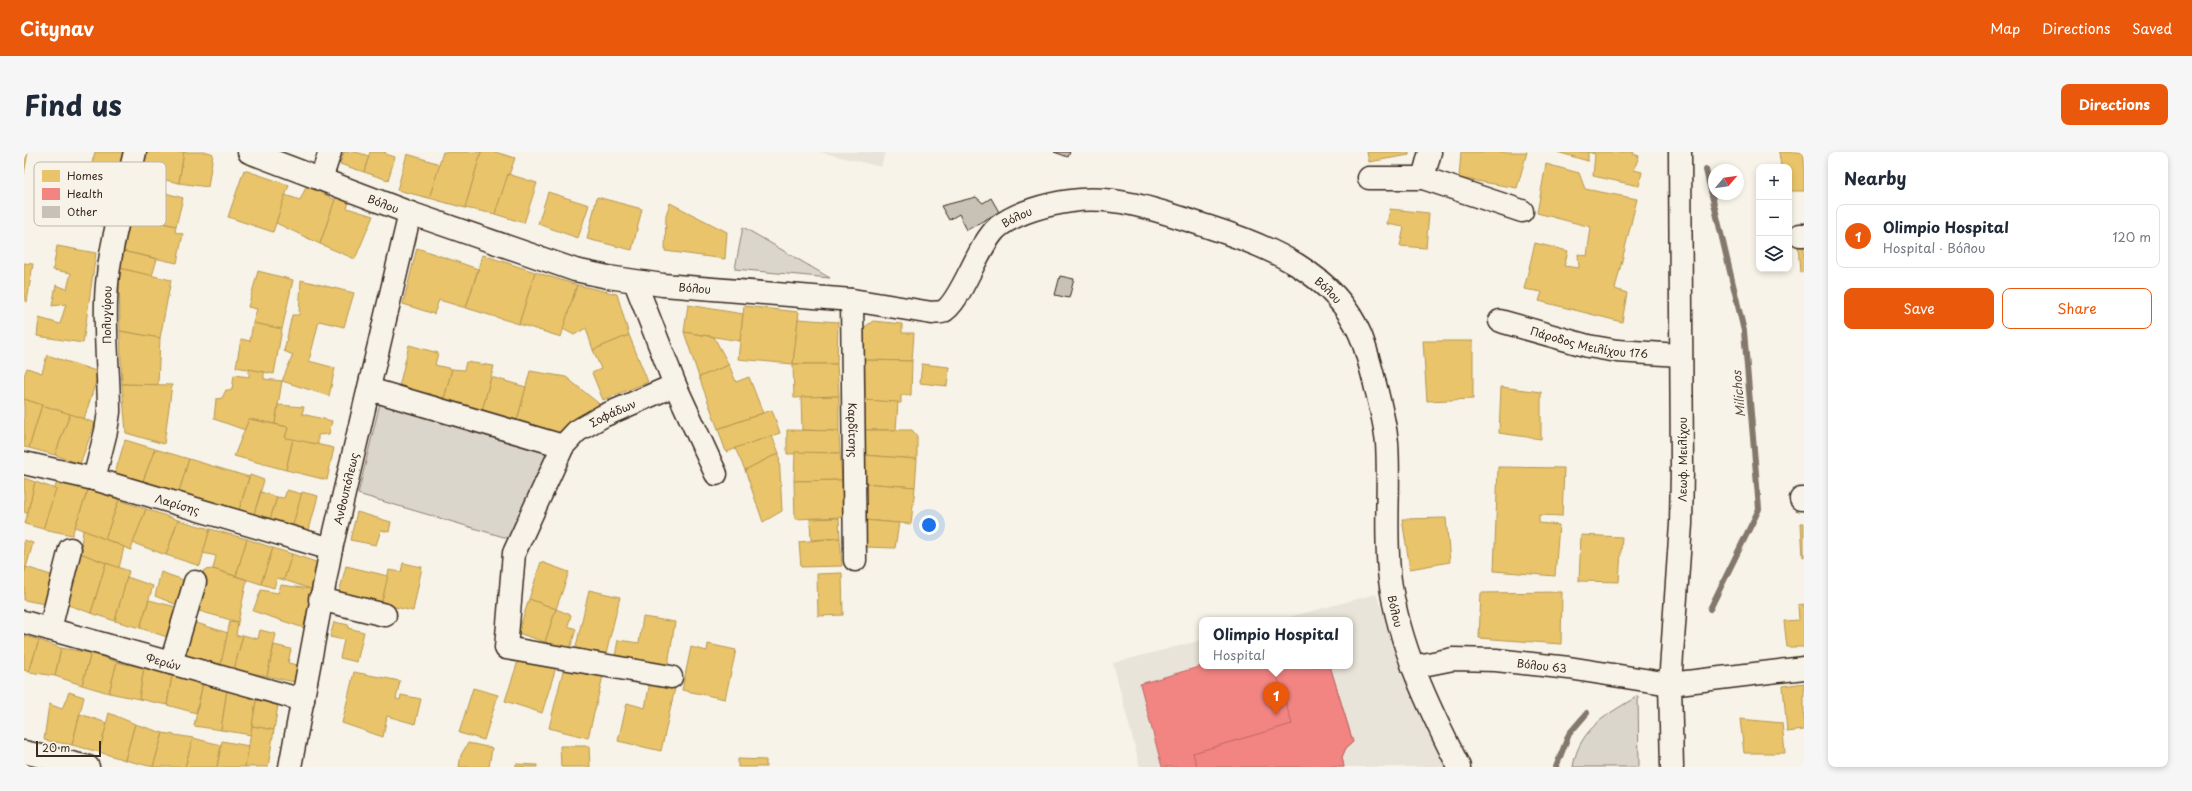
<!DOCTYPE html>
<html lang="en">
<head>
<meta charset="utf-8">
<style>
	:root { --surface:#fff; --page:#f6f6f7; --text:#1f2937; --muted:#747a83; --line:#e0e1e3; --accent:#ea580c }
	body { margin:0; font-family:"Playpen Sans",sans-serif; background:var(--page); color:var(--text) }
	.controls { position:absolute; right:12px; top:12px; display:grid; overflow:hidden; border-radius:8px; box-shadow:0 2px 6px #0003 }
	.controls button { width:36px; height:36px; display:grid; place-items:center; padding:0; border:0; border-bottom:1px solid var(--line); background:var(--surface); color:var(--text); font:20px sans-serif }
	.compass { position:absolute; left:1684px; top:12px; width:36px; height:36px; border-radius:50%; background:var(--surface); box-shadow:0 2px 6px #0003; rotate:61deg }
	.scale { position:absolute; left:12px; bottom:10px; width:65px; box-sizing:border-box; padding-left:4px; border:2px solid #3b2a1e; border-top:0; font-size:11px; line-height:14px; white-space:nowrap; color:#3b2a1e; -webkit-text-stroke:3px #f7f3e8; paint-order:stroke }
	.you { position:absolute; left:905px; top:373px; width:14px; height:14px; margin:-10px; border:3px solid #fff; border-radius:50%; background:#1a73e8; box-shadow:0 0 0 6px #1a73e833 }
	.badge { display:grid; place-items:center; width:26px; height:26px; border-radius:50%; background:var(--accent); color:#fff; font-size:13px; font-weight:700 }
	.pin { position:absolute; translate:-50% -33px; filter:drop-shadow(0 1px 2px #0008) }
	.pin::after { content:''; position:absolute; top:21px; width:14px; height:12px; background:inherit; clip-path:polygon(0 0,100% 0,50% 100%) }
	.popup { position:absolute; left:1175px; top:465px; width:154px; height:52px; box-sizing:border-box; display:grid; place-content:center; border-radius:8px; background:var(--surface); filter:drop-shadow(0 1px 3px #0005); font-size:13px; white-space:nowrap; color:var(--muted) }
	.popup b { font-size:15px; color:var(--text) }
	.popup::after { content:''; position:absolute; left:50%; top:100%; margin-left:-8px; border:8px solid transparent; border-top-color:var(--surface) }
	.list { margin:0; padding:0; list-style:none }
	h2 { display:flex; justify-content:space-between; align-items:center; height:52px; margin:0; padding:0 16px; font-size:17px }
	h2 small { font-size:13px; font-weight:400; color:var(--muted) }
	.list li { display:grid; grid-template-columns:26px 1fr auto; gap:12px; align-items:center; box-sizing:border-box; height:64px; margin:0 8px 8px; padding:0 8px; border:1px solid var(--line); border-radius:8px }
	.list b { display:block; font-size:15px; white-space:nowrap }
	.list p { margin:0; font-size:13px; white-space:nowrap; color:var(--muted) }
	.list em { font-size:13px; font-style:normal; color:var(--muted) }
	.actions { display:flex; gap:8px; padding:12px 16px }
	.actions a { flex:1; padding:9px 0; border:1px solid var(--accent); border-radius:8px; text-align:center; font-size:14px; color:var(--accent) }
	.actions .main { background:var(--accent); color:#fff }
	.icon { flex:none; width:22px; height:22px; fill:none; stroke:currentColor; stroke-width:2; stroke-linecap:round; stroke-linejoin:round }
	.map { position:relative; flex:none; width:1780px; height:615px; overflow:hidden; border-radius:8px }
	header { display:flex; align-items:center; gap:24px; box-sizing:border-box; height:56px; padding:0 20px; background:var(--accent); color:#fff }
	header strong { font-size:19px }
	nav { display:flex; gap:22px; margin-inline-start:auto; font-size:14px }
	.intro { display:flex; align-items:center; justify-content:space-between; box-sizing:border-box; height:96px; padding:0 24px }
	h1 { margin:0; font-size:28px }
	.button { padding:10px 18px; border-radius:8px; background:var(--accent); color:#fff; font-size:14px; font-weight:700 }
	main { display:flex; gap:24px; padding:0 24px }
	aside { flex:1; background:var(--surface); border-radius:8px; box-shadow:0 2px 6px #0003 }
	.map>svg:first-child { display:block }
	.built { fill:#e9e4d9 }
	.green { fill:#dbd6cb; stroke:#8b8074 }
	.homes { fill:#e9c46a; stroke:#b59653 }
	.health { fill:#f28482; stroke:#bb6964 }
	.lines { fill:none; stroke-linecap:round; stroke-linejoin:round }
	.stream { stroke:#84786c; stroke-width:6 }
	.building { fill:#c8c1b6; stroke:#3b2a1e }
	.minor-casing { stroke:#3b2a1e; stroke-width:25 }
	.minor { stroke:#f7f3e8; stroke-width:22 }
	.labels { text-anchor:middle; dominant-baseline:central; stroke-width:4; stroke-linejoin:round; paint-order:stroke }
	.street-label { font-size:11px; fill:#3b2a1e; stroke:#f7f3e8 }
	.water-label { font-size:12px; font-style:italic; fill:#5f5145; stroke:#f7f3e8 }
	.key { fill:#f7f3e8; stroke:#bfb7ab; stroke-width:1 }
	.key-label { font-size:11px; fill:#3b2a1e }
</style>
</head>
<body>
<header>
<strong>Citynav</strong>
<nav><a>Map</a><a>Directions</a><a>Saved</a></nav>
</header>
<div class="intro"><h1>Find us</h1><a class="button">Directions</a></div>
<main>
<div class="map">
<svg width="1780" height="615" viewBox="0 0 1780 615">
	<rect width="100%" height="100%" fill="#f7f3e8"/>
	<filter id="ink" filterUnits="userSpaceOnUse"><feTurbulence type="fractalNoise" baseFrequency=".025" numOctaves="2"/><feDisplacementMap in="SourceGraphic" scale="8" xChannelSelector="R" yChannelSelector="G"/><feConvolveMatrix kernelMatrix="1 2 1 2 8 2 1 2 1" color-interpolation-filters="sRGB"/></filter>
	<g filter="url(#ink)">
		<!-- built -->
		<g class="built">
			<polygon points="796,0 861,0 857,15"/>
			<polygon points="1352,442 1422,615 1116,615 1089,511 1178,488 1178,514 1326,514 1326,468 1254,468"/>
		</g>
		<!-- green -->
		<g class="green">
			<polygon points="719,75 806,126 711,117"/>
			<polygon points="357,247 528,298 490,388 334,342"/>
			<path d="M1614 544 1615 615H1549C1555 576 1584 562 1614 544Z"/>
		</g>
		<!-- homes -->
		<g class="homes">
			<polygon points="0,0 4,0 0,22"/>
			<polygon points="71,0 99,0 94,18 68,11"/>
			<polygon points="122,0 160,0 155,31 141,28 138,40 114,33"/>
			<polygon points="160,0 184,0 189,2 184,35 155,31"/>
			<polygon points="320,0 332,0 345,4 340,20 316,12"/>
			<polygon points="346,0 362,0 361,2 371,5 364,28 340,20"/>
			<polygon points="419,0 457,0 441,56 405,46"/>
			<polygon points="457,0 471,0 491,6 471,62 441,56"/>
			<polygon points="1343,0 1385,0 1385,3 1345,10"/>
			<polygon points="1437,0 1503,0 1493,36 1435,26"/>
			<polygon points="1533,0 1610,0 1609,2 1615,4 1610,18 1618,20 1615,34 1569,24 1571,2 1564,0 1564,9"/>
			<polygon points="1755,0 1780,0 1780,39 1765,39 1765,15 1757,15"/>
			<polygon points="383,2 416,12 405,46 373,38"/>
			<polygon points="1522,12 1555,21 1561,37 1613,47 1591,137 1603,141 1598,170 1515,149 1518,140 1500,137 1511,91 1544,99 1540,114 1555,116 1554,102 1563,104 1567,75 1513,61"/>
			<polygon points="220,18 265,33 249,80 204,65"/>
			<polygon points="484,22 513,31 500,71 471,62"/>
			<polygon points="38,31 85,38 82,75 23,55 27,42 39,42"/>
			<polygon points="114,33 159,46 152,74 106,64"/>
			<polygon points="283,33 311,48 296,92 252,71 261,43 276,48"/>
			<polygon points="315,36 328,42 323,56 349,64 331,107 296,92"/>
			<polygon points="524,40 565,53 554,86 514,72"/>
			<polygon points="573,45 618,57 608,98 563,87"/>
			<polygon points="646,51 703,80 701,107 641,99 642,63"/>
			<polygon points="1366,57 1405,61 1402,96 1376,94 1380,75 1363,72"/>
			<polygon points="106,64 152,74 151,80 159,82 153,111 98,99"/>
			<polygon points="1780,91 1780,120 1776,121 1774,92"/>
			<polygon points="33,94 72,101 59,191 13,184 15,166 36,172 42,152 28,154 32,133 43,137 47,121 29,118"/>
			<polygon points="393,96 454,117 442,156 415,148 410,162 379,152"/>
			<polygon points="98,99 133,107 128,124 95,116"/>
			<polygon points="459,103 511,120 495,172 442,156"/>
			<polygon points="0,111 9,112 3,150 0,148"/>
			<polygon points="95,116 147,128 136,186 96,179"/>
			<polygon points="234,119 269,128 258,177 229,171 233,157 224,155"/>
			<polygon points="511,120 553,133 537,185 495,172"/>
			<polygon points="277,128 330,141 320,175 295,169 285,209 311,216 305,244 258,229 269,203 260,199 268,163 275,163"/>
			<polygon points="553,133 593,142 605,183 569,198 562,176 550,183 539,177"/>
			<polygon points="664,153 719,162 716,189 660,180"/>
			<polygon points="720,154 775,160 769,212 714,207"/>
			<polygon points="774,167 814,170 813,212 769,212"/>
			<polygon points="849,169 878,172 878,181 890,181 888,209 838,208 838,177"/>
			<polygon points="229,171 258,177 250,222 212,215 217,187 226,189"/>
			<polygon points="96,179 136,186 134,233 98,232"/>
			<polygon points="660,180 690,185 705,213 675,225"/>
			<polygon points="605,183 624,230 579,248 568,221 577,217 569,198"/>
			<polygon points="1399,189 1449,189 1449,247 1403,249"/>
			<polygon points="385,193 414,201 411,213 428,217 419,251 374,239"/>
			<polygon points="23,203 75,220 60,267 0,247 0,224 3,216 18,221"/>
			<polygon points="838,208 888,209 887,243 877,243 877,251 838,248"/>
			<polygon points="442,210 470,214 457,263 419,251 428,217 440,218"/>
			<polygon points="769,212 813,212 815,244 770,246"/>
			<polygon points="898,212 925,215 923,234 896,231"/>
			<polygon points="705,213 712,230 725,225 739,261 694,277 675,225"/>
			<polygon points="225,217 240,220 240,227 258,229 251,272 225,267 221,278 190,267 192,247 198,246 202,238 208,238 210,223 225,225"/>
			<polygon points="506,219 542,225 579,255 533,285 492,272"/>
			<polygon points="467,225 502,235 492,272 457,263"/>
			<polygon points="98,232 148,233 140,292 102,281"/>
			<polygon points="1477,235 1517,240 1517,287 1475,281"/>
			<polygon points="815,244 815,279 778,278 777,245"/>
			<polygon points="0,247 18,253 5,296 0,295"/>
			<polygon points="838,248 874,250 872,278 839,278"/>
			<polygon points="18,253 46,262 31,303 5,296"/>
			<polygon points="254,253 280,255 278,262 308,269 305,282 294,283 294,293 261,286 264,275 251,272"/>
			<polygon points="748,258 756,281 702,300 694,277"/>
			<polygon points="46,262 71,271 56,312 31,303"/>
			<polygon points="225,267 264,275 261,286 269,287 262,318 210,304"/>
			<polygon points="763,278 815,279 816,301 763,302"/>
			<polygon points="839,278 888,278 893,284 893,307 839,303"/>
			<polygon points="748,284 755,301 721,318 711,296"/>
			<polygon points="269,287 310,296 303,328 262,318"/>
			<polygon points="101,288 131,297 119,329 91,321"/>
			<polygon points="131,297 165,307 155,340 119,329"/>
			<polygon points="771,300 816,301 818,328 770,329"/>
			<polygon points="755,301 758,359 739,370 721,318"/>
			<polygon points="839,303 893,307 891,335 839,331"/>
			<polygon points="165,307 225,325 215,358 155,340"/>
			<polygon points="1474,315 1540,316 1538,364 1515,363 1515,371 1535,373 1531,424 1470,419"/>
			<polygon points="226,323 240,328 230,362 215,358"/>
			<polygon points="0,326 11,330 4,362 0,360"/>
			<polygon points="34,326 65,335 48,383 19,377"/>
			<polygon points="818,328 819,365 771,367 770,329"/>
			<polygon points="11,330 32,337 19,377 1,372"/>
			<polygon points="839,331 891,335 887,372 840,368"/>
			<polygon points="65,335 95,348 81,387 51,375"/>
			<polygon points="263,338 278,342 269,373 246,367 253,345 260,346"/>
			<polygon points="237,340 253,345 246,367 230,362"/>
			<polygon points="278,340 294,344 285,378 269,373"/>
			<polygon points="95,348 122,357 107,398 81,387"/>
			<polygon points="122,357 154,368 142,403 109,391"/>
			<polygon points="333,360 367,370 365,380 357,378 352,393 326,388"/>
			<polygon points="815,366 816,386 787,388 786,367"/>
			<polygon points="1422,366 1426,410 1386,417 1378,367"/>
			<polygon points="154,368 186,377 176,414 142,403"/>
			<polygon points="840,368 875,371 871,396 841,395"/>
			<polygon points="1777,371 1780,371 1780,405 1779,405"/>
			<polygon points="186,377 223,387 212,424 189,417 192,404 179,401"/>
			<polygon points="59,378 100,395 95,416 56,401"/>
			<polygon points="1557,383 1598,385 1595,430 1555,429"/>
			<polygon points="816,386 818,414 777,415 775,390"/>
			<polygon points="223,387 249,396 237,432 212,424"/>
			<polygon points="0,388 9,391 0,423"/>
			<polygon points="249,396 268,402 260,428 253,426 250,436 237,432"/>
			<polygon points="56,401 82,411 67,461 44,453"/>
			<polygon points="268,402 295,411 287,437 260,428"/>
			<polygon points="517,410 545,420 532,457 505,447"/>
			<polygon points="82,411 105,419 91,469 67,461"/>
			<polygon points="379,411 398,415 389,459 357,452 365,418 377,420"/>
			<polygon points="322,414 364,424 357,452 315,441"/>
			<polygon points="2,415 33,425 26,453 0,448 0,423"/>
			<polygon points="189,417 223,428 214,470 168,457 180,418"/>
			<polygon points="137,420 165,430 158,455 131,444"/>
			<polygon points="818,421 819,463 794,464 793,422"/>
			<polygon points="103,425 129,434 116,476 91,469"/>
			<polygon points="257,433 287,437 280,476 229,459 237,438 254,441"/>
			<polygon points="565,438 596,445 581,506 551,499"/>
			<polygon points="1538,440 1537,492 1455,486 1457,441"/>
			<polygon points="505,447 532,457 521,490 494,481"/>
			<polygon points="125,448 152,455 146,486 116,476"/>
			<polygon points="1780,452 1780,495 1763,495 1760,469 1775,468 1774,453"/>
			<polygon points="532,457 547,463 544,474 552,477 546,497 521,490"/>
			<polygon points="619,465 651,470 643,519 590,510 594,488 615,491"/>
			<polygon points="166,469 204,481 197,512 156,502"/>
			<polygon points="206,469 214,470 212,484 219,483 210,518 197,512"/>
			<polygon points="310,470 325,473 324,476 340,480 333,510 316,506 320,488 306,485"/>
			<polygon points="236,478 252,482 243,524 210,518 219,483 234,487"/>
			<polygon points="0,484 15,488 5,520 0,518"/>
			<polygon points="15,488 37,496 31,524 5,520"/>
			<polygon points="684,492 712,498 701,547 658,538 667,495 683,499"/>
			<polygon points="250,493 267,497 264,511 274,513 270,530 243,524"/>
			<polygon points="37,496 67,501 58,533 31,524"/>
			<polygon points="497,500 533,512 518,561 481,549"/>
			<polygon points="67,501 93,510 85,541 58,533"/>
			<polygon points="93,510 120,516 115,547 85,541"/>
			<polygon points="540,515 579,524 564,586 525,576"/>
			<polygon points="120,516 148,524 143,553 115,547"/>
			<polygon points="330,520 376,529 372,547 376,548 377,543 397,547 391,572 363,564 359,585 318,571"/>
			<polygon points="148,524 179,531 172,561 143,553"/>
			<polygon points="626,530 651,536 637,599 594,589 603,551 621,556"/>
			<polygon points="179,531 203,538 197,578 170,574"/>
			<polygon points="1780,531 1780,578 1763,580 1759,534"/>
			<polygon points="449,536 474,543 460,588 435,581"/>
			<polygon points="203,538 233,543 227,583 197,578"/>
			<polygon points="45,540 60,545 48,593 20,588 25,552 38,557"/>
			<polygon points="233,543 255,547 250,578 228,574"/>
			<polygon points="85,561 111,572 101,608 75,600"/>
			<polygon points="56,562 83,571 75,600 48,593"/>
			<polygon points="1716,567 1758,571 1761,601 1720,601"/>
			<polygon points="111,572 139,581 129,615 101,608"/>
			<polygon points="228,574 250,578 244,615 221,615"/>
			<polygon points="139,581 169,586 161,615 129,615"/>
			<polygon points="169,586 197,593 193,615 161,615"/>
			<polygon points="198,589 225,594 221,615 193,615"/>
			<polygon points="444,591 468,596 465,615 435,615 437,603"/>
			<polygon points="536,594 565,594 566,615 537,615"/>
			<polygon points="714,607 742,608 742,615 714,615"/>
			<polygon points="0,609 20,615 0,615"/>
			<polygon points="492,612 513,613 513,615 492,615"/>
		</g>
		<!-- health -->
		<g class="health">
			<polygon points="1178,514 1306,514 1329,590 1322,596 1318,605 1320,615 1138,615 1116,532"/>
			<polygon points="1250,514 1306,514 1329,590 1322,596 1318,605 1320,615 1173,615 1169,601 1268,572"/>
		</g>
		<g class="lines">
			<!-- stream -->
			<g class="stream">
				<polyline points="1682,18 1720,179 1735,357 1686,457"/>
				<polyline points="1532,615 1545,582 1563,561"/>
			</g>
		</g>
		<!-- building -->
		<g class="building">
			<polygon points="1030,0 1046,0 1044,5"/>
			<polygon points="952,45 959,51 967,46 975,60 943,78 935,62 925,68 917,54"/>
			<polygon points="1036,124 1050,127 1045,146 1031,143"/>
		</g>
		<g class="lines">
			<defs>
				<g id="minor">
					<path id="s1" d="M225 0 386 61 551 118 584 125 639 133 828 148 908 161C911 160 915 161 918 160 937 152 953 93 974 75 993 60 1024 52 1047 49 1093 42 1142 61 1185 75 1244 94 1310 121 1336 182 1342 196 1346 213 1350 228 1355 249 1361 270 1363 291 1366 336 1360 382 1366 428 1375 494 1405 556 1435 615"/>
					<polyline points="1345,26 1399,26 1498,59"/>
					<polyline points="1399,26 1406,0"/>
					<polyline points="297,27 306,0"/>
					<polyline points="1776,83 1780,83"/>
					<polyline points="611,130 651,233 692,322"/>
					<path id="s2" d="M828 148 831 408"/>
					<path id="s3" d="M1476 169 1564 194 1593 199 1656 203"/>
					<polyline points="345,237 539,294"/>
					<path id="s4" d="M0 311 70 327 307 397"/>
					<path id="s5" d="M70 327 82 279 85 260C85 218 79 174 83 132 87 87 101 44 111 0"/>
					<polyline points="1777,347 1780,347"/>
					<polyline points="296,447 361,463"/>
					<path id="s6" d="M0 470 279 548"/>
					<polyline points="26,477 46,397"/>
					<polyline points="147,511 171,430"/>
					<path id="s7" d="M1389 515 1429 507 1472 508 1545 516 1646 532 1780 516"/>
					<path id="s8" d="M647 525 482 496 490 401 539 294 553 279 579 264 651 233"/>
					<polyline points="0,600 64,615"/>
					<path id="s9" d="M266 615 307 397 386 61"/>
					<path id="s10" d="M1648 615 1646 532 1657 372 1658 318 1656 0"/>
				</g>
			</defs>
			<!-- minor casing -->
			<use href="#minor" class="minor-casing"/>
			<!-- minor -->
			<use href="#minor" class="minor"/>
		</g>
	</g>
	<g class="labels">
		<!-- street labels -->
		<g class="street-label">
			<text stroke="none"><textPath href="#s1" startOffset="144">Βόλου</textPath></text>
			<text stroke="none"><textPath href="#s1" startOffset="841">Βόλου</textPath></text>
			<text stroke="none"><textPath href="#s1" startOffset="468">Βόλου</textPath></text>
			<text stroke="none"><textPath href="#s1" startOffset="1176">Βόλου</textPath></text>
			<text stroke="none"><textPath href="#s5" startOffset="166">Πολυγύρου</textPath></text>
			<text stroke="none"><textPath href="#s3" startOffset="92">Πάροδος Μειλίχου 176</textPath></text>
			<text stroke="none"><textPath href="#s8" startOffset="441">Σοφάδων</textPath></text>
			<text stroke="none"><textPath href="#s2" startOffset="130">Καρδίτσης</textPath></text>
			<text stroke="none"><textPath href="#s10" startOffset="308">Λεωφ. Μειλίχου</textPath></text>
			<text stroke="none"><textPath href="#s9" startOffset="284">Ανθουπόλεως</textPath></text>
			<text stroke="none"><textPath href="#s4" startOffset="159">Λαρίσης</textPath></text>
			<text stroke="none"><textPath href="#s1" startOffset="1512">Βόλου</textPath></text>
			<text stroke="none"><textPath href="#s6" startOffset="145">Φερών</textPath></text>
			<text stroke="none"><textPath href="#s7" startOffset="130">Βόλου 63</textPath></text>
		</g>
		<!-- water labels -->
		<g class="water-label">
			<text transform="translate(1714 242) rotate(-95)">Milichos</text>
		</g>
	</g>
	<!-- legend -->
	<rect x="10" y="10" width="132" height="64" rx="6" class="key"/>
	<rect x="18" y="18" width="18" height="12" fill="#e9c46a"/>
	<rect x="18" y="36" width="18" height="12" fill="#f28482"/>
	<rect x="18" y="54" width="18" height="12" fill="#c8c1b6"/>
	<g class="key-label">
		<text x="43" y="28">Homes</text>
		<text x="43" y="46">Health</text>
		<text x="43" y="64">Other</text>
	</g>
</svg>
<div class="controls">
<button>+</button>
<button>−</button>
<button><svg class="icon" aria-label="layers" viewBox="0 0 24 24"><path d="M12 4l9 5-9 5-9-5zM3 14l9 5 9-5"/></svg></button>
</div>
<svg class="compass" viewBox="-18 -18 36 36"><path d="M0-13l5 13h-10z" fill="#e53935"/><path d="M0 13l5-13h-10z" fill="#747a83"/></svg>
<div class="scale">20 m</div>
<div class="you"></div>
<div class="pin badge" style="left:1252px;top:563px">1</div>
<div class="popup"><b>Olimpio Hospital</b>Hospital</div>
</div>
<aside>
<h2>Nearby<small></small></h2>
<ul class="list">
<li><span class="badge">1</span><div><b>Olimpio Hospital</b><p>Hospital · Βόλου</p></div><em>120 m</em></li>
</ul>
<div class="actions"><a class="main">Save</a><a>Share</a></div>
</aside>
</main>
</body>
</html>
